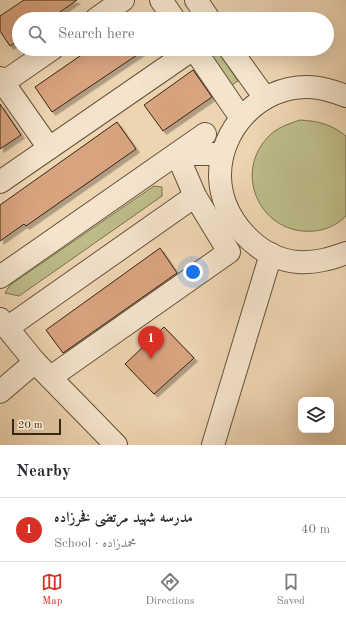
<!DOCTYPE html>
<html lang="en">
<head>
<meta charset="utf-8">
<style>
	:root { --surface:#fff; --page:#f2f2f3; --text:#2b2b33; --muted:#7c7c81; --line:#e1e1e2; --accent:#d93025 }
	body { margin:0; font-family:"Old Standard TT",Amiri,serif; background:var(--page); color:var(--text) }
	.controls { position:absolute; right:12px; bottom:12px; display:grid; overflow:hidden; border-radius:8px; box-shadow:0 4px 16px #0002 }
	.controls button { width:36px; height:36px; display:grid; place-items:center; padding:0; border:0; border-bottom:1px solid var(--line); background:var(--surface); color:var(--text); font:20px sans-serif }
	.scale { position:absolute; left:12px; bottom:10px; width:49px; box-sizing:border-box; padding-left:4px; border:2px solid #382711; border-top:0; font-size:11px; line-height:14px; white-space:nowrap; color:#382711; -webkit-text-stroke:3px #f4e4cd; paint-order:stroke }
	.you { position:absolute; left:193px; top:272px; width:14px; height:14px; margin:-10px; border:3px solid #fff; border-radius:50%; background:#1a73e8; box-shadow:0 0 0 6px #1a73e833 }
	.badge { display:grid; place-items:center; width:26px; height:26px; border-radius:50%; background:var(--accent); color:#fff; font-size:13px; font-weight:700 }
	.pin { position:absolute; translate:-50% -33px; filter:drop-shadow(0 1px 2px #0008) }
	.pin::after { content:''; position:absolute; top:21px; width:14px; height:12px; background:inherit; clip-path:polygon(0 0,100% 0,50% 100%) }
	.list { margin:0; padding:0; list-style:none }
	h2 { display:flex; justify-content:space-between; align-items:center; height:52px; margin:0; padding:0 16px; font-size:17px }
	h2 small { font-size:13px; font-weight:400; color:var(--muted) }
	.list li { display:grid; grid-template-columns:26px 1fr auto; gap:12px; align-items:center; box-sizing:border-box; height:64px; padding:0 16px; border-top:1px solid var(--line) }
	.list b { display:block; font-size:15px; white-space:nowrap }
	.list p { margin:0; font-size:13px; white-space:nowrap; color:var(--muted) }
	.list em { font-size:13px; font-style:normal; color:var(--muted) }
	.icon { flex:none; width:22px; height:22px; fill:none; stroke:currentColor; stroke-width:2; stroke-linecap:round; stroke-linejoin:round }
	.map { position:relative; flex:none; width:346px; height:445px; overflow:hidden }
	.search { position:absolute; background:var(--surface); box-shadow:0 4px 16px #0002; left:12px; right:12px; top:12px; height:44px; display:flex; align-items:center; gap:10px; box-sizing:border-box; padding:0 14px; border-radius:22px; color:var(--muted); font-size:15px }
	.sheet { height:116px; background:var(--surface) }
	nav { display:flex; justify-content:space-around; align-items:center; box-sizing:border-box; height:56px; border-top:1px solid var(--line); background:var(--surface); font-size:11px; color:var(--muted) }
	nav a { display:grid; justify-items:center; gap:2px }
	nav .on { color:var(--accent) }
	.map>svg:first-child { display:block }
	.green { fill:#bdbc89; stroke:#7a724d }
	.building { fill:#d8a37f; stroke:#382711; filter:url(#shadow) }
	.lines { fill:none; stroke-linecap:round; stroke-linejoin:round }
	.minor-casing { stroke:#665239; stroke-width:24 }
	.minor { stroke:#f4e4cd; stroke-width:22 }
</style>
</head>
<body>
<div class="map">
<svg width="346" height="445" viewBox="0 0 346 445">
	<defs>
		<filter id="shadow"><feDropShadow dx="3.5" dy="3.5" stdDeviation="0" flood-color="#0004"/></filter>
	</defs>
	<rect width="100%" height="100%" fill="#eed5b2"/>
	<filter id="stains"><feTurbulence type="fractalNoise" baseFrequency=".005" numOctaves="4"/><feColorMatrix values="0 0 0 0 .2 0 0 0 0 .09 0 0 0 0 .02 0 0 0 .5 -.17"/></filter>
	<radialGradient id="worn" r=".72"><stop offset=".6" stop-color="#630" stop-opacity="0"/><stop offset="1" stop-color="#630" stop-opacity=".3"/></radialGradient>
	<!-- green -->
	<g class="green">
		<polygon points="207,49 216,49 238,81 232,85"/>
		<path d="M300 120C318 121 331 124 346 136V216C337 225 326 230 314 231 262 236 232 175 268 137 276 128 288 124 300 120Z"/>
		<polygon points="154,186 162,187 162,196 19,296 5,293 10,285"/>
	</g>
	<!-- building -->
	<g class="building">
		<polygon points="24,0 77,0 50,19 19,19 19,40 10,46 0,31 0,16"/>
		<polygon points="90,49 146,49 52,112 35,87"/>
		<polygon points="193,70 212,97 163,131 144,105"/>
		<polygon points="0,104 21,135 0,149"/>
		<polygon points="117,122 136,149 26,226 24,224 0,241 0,205"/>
		<polygon points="160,248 177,273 63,353 46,330"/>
		<polygon points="164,327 194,358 154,394 125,364"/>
	</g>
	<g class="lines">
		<defs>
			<g id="minor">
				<polyline points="161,0 174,19"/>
				<polyline points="196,0 209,19"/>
				<polyline points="96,19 123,0"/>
				<polyline points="194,49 241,118"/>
				<polyline points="230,49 265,98"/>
				<polyline points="0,78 49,148"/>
				<polyline points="0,85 52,49"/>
				<path d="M346 96C333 91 321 87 308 87 259 86 219 130 220 177 221 218 257 259 298 262 316 263 330 259 346 253"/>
				<polyline points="0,182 193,49"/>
				<polyline points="0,277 205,134"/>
				<polyline points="0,319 35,362 116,445"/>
				<polyline points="7,328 195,196"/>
				<polyline points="58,372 229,252 195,196 177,154 222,154"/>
				<polyline points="0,392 35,362"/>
				<polyline points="213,445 271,254"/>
			</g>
		</defs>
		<!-- minor casing -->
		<use href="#minor" class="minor-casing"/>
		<!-- minor -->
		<use href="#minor" class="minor"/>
	</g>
	<rect width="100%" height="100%" filter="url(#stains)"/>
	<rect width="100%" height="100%" fill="url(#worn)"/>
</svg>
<div class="controls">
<button><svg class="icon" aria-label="layers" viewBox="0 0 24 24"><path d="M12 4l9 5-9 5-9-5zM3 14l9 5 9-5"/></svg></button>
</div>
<div class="scale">20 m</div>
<div class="you"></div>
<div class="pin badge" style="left:151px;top:359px">1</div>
<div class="search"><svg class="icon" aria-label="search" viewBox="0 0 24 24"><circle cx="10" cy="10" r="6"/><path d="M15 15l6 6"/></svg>Search here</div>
</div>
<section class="sheet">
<h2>Nearby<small></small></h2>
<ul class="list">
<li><span class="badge">1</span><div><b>مدرسه شهید مرتضی فخرزاده</b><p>School · محمدزاده</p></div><em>40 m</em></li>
</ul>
</section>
<nav>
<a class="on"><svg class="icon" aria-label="map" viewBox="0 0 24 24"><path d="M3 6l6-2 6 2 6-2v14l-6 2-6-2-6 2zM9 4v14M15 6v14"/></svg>Map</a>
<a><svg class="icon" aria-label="directions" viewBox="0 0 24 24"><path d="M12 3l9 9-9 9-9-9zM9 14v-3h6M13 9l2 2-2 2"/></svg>Directions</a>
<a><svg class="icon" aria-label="saved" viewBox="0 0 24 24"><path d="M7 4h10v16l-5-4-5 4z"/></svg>Saved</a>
</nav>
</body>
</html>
